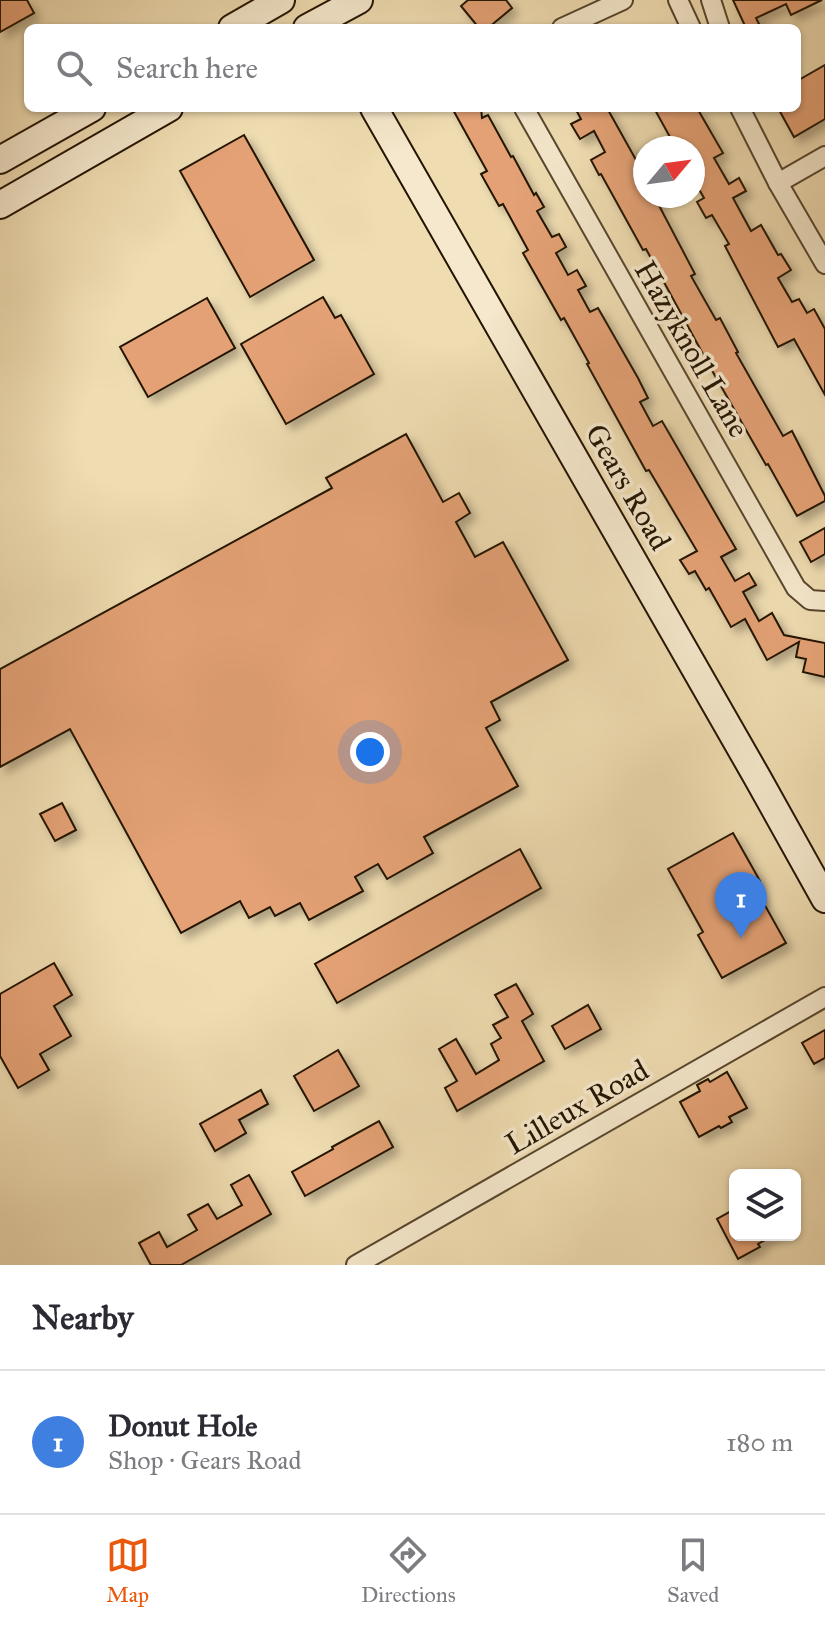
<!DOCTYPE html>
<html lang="en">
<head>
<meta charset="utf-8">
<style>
	:root { --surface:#fff; --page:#f2f2f3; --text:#2b2b33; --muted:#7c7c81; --line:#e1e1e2; --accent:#ea580c }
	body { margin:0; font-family:"IM FELL Great Primer",serif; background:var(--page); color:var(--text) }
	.controls { position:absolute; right:24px; bottom:24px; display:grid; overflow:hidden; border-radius:12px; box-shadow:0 2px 6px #0004 }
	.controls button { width:72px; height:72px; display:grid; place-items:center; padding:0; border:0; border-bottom:2px solid var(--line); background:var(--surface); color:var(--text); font:40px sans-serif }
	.compass { position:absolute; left:633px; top:136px; width:72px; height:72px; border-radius:50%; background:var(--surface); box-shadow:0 2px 6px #0004; rotate:61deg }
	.you { position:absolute; left:370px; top:752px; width:28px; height:28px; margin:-20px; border:6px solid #fff; border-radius:50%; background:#1a73e8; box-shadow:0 0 0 12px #1a73e833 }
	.badge { display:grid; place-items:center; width:52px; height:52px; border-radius:50%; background:var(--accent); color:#fff; font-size:26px; font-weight:700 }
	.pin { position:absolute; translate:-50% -66px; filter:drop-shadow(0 2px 4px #0008) }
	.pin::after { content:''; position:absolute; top:42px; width:28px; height:24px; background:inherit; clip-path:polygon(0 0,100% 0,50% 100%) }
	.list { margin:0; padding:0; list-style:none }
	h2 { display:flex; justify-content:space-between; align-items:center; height:104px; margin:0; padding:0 32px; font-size:34px }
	h2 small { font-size:26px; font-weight:400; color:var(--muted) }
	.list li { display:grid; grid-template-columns:52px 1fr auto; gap:24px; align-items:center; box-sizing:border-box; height:144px; padding:0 32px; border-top:2px solid var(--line) }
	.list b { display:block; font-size:30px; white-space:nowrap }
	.list p { margin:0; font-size:26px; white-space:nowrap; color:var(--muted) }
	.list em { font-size:26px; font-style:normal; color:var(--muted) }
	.icon { flex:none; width:44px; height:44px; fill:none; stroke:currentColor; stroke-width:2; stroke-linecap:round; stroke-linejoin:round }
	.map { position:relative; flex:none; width:825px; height:1265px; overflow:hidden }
	.search { position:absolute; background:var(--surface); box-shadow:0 2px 6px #0004; left:24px; right:24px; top:24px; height:88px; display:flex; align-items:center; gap:20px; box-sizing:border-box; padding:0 28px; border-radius:12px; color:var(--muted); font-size:30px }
	.sheet { height:248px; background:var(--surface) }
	nav { display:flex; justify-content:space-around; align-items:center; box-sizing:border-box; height:112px; border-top:2px solid var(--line); background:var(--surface); font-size:22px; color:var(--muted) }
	nav a { display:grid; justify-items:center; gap:4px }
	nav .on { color:var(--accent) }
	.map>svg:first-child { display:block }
	.building { fill:#e3a175; stroke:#241402; stroke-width:2; filter:url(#shadow) }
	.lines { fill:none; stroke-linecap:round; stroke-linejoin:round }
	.minor-casing { stroke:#57462e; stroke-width:22 }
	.secondary-casing { stroke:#241402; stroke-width:30 }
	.minor { stroke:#f5e8cc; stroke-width:18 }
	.secondary { stroke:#f5e8cc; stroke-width:26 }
	.labels { text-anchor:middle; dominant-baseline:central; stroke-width:7; stroke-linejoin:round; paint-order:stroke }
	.street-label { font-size:30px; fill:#241402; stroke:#f5e8cc }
</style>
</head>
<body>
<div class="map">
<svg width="825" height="1265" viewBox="0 0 825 1265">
	<defs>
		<filter id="shadow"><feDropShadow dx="6" dy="6" stdDeviation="4" flood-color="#0004"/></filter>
	</defs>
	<rect width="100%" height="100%" fill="#efdcb1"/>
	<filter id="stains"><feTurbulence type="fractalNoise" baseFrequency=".0025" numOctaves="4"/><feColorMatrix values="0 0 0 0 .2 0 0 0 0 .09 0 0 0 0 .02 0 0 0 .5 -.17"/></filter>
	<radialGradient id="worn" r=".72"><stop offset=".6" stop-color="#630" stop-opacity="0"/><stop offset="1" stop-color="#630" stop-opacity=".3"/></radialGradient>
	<!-- building -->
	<g class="building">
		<polygon points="0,0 27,0 34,13 0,32"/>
		<polygon points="468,0 506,0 512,8 488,28 479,28 461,6"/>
		<polygon points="733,0 822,0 791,15 786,4 756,18 761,28 746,28"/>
		<polygon points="825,65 825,119 794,137 778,108 797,108 797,81"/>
		<polygon points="452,108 481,108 482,118 488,115 511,157 513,156 534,195 536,193 544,207 537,211 552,237 559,234 566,247 556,253 568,275 577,270 586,286 578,290 590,312 598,308 638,378 648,398 640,402 653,426 662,421 736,549 721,557 735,581 749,573 756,585 743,592 759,621 772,613 784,635 825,643 825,677 803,672 806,659 796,657 799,642 767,660 745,619 731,627 709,588 706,590 695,571 689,574 680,560 697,551 649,470 646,471 587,364 589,363 564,318 561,320 523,253 528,250 503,204 499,206 481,174 487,171"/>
		<polygon points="575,108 607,108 645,176 645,196 654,196 695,274 691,276 716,320 720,318 738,352 736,353 783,436 792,431 825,496 825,501 797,516 768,464 766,465 710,367 646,249 643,250 601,174 599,175 591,160 605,152 594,131 580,139 571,124 581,119"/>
		<polygon points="654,108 697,108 723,153 714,158 729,184 739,178 746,191 733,198 751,231 761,225 778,255 781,254 791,270 778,278 792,302 799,299 807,313 814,309 825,329 825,395 794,339 778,347 725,246 729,244 712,215 706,218 697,202 704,198 693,179 693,148 676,148"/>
		<polygon points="244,135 314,260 250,297 180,171"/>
		<polygon points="323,297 335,318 341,315 374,374 286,424 241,344"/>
		<polygon points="207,298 235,348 148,397 120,347"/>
		<polygon points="406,434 443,502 459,493 470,513 456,522 475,557 503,542 568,660 491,702 500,720 486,728 518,786 424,837 433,853 387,879 378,864 355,877 363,891 309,920 300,903 275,916 270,907 249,918 240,901 181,933 70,729 0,767 0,669 332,488 326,478"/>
		<polygon points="825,528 825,554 811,562 800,542"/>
		<polygon points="62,803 76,830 55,841 40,814"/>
		<polygon points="733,833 760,881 753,884 786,943 722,978 698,935 703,932 668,869"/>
		<polygon points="520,849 541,888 337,1003 315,964"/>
		<polygon points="54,963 72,995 54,1006 71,1036 40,1054 49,1070 18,1088 0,1056 0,994"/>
		<polygon points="516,984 533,1014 522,1021 544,1061 457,1111 445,1088 457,1081 439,1049 456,1039 476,1074 499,1060 491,1044 501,1038 493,1025 508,1017 495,995"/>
		<polygon points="588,1005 601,1029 565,1049 552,1026"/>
		<polygon points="825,1030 825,1058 814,1064 802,1043"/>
		<polygon points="338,1050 359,1086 314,1111 294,1076"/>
		<polygon points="727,1072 747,1108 729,1117 732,1122 721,1128 719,1126 699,1137 680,1102 700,1091 697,1085 708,1079 710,1082"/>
		<polygon points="261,1090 268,1104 239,1120 246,1133 215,1151 200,1124"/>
		<polygon points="379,1121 393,1147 305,1196 292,1172 333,1149 332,1147"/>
		<polygon points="249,1175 271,1214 181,1265 151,1265 139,1243 159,1232 167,1247 197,1230 188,1215 208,1204 217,1219 242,1205 231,1185"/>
		<polygon points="735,1209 735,1235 774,1235 758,1244 760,1247 738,1259 717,1219"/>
	</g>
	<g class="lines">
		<defs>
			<g id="minor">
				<polyline points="678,0 691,28"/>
				<polyline points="711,0 720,28"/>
				<polyline points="562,28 623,0"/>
				<polyline points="524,108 796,588 810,600 825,601"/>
				<polyline points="740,108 778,183 825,264"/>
				<polyline points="778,183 825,156"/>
				<polyline points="356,1265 825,997"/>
			</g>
			<g id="secondary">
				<polyline points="232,28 281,0"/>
				<polyline points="307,28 359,0"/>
				<polyline points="374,108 757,777 825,899"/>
				<polyline points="0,160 92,108"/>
				<polyline points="0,205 169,108"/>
			</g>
		</defs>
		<!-- minor casing -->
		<use href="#minor" class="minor-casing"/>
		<!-- secondary casing -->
		<use href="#secondary" class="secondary-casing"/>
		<!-- minor -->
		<use href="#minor" class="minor"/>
		<!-- secondary -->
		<use href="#secondary" class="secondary"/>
	</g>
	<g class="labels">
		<!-- street labels -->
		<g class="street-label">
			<text transform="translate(692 349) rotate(60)">Hazyknoll Lane</text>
			<text transform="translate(628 487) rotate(60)">Gears Road</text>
			<text transform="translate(577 1107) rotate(-30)">Lilleux Road</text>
		</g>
	</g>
	<rect width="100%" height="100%" filter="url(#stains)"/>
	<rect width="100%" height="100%" fill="url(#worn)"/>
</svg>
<div class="controls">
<button><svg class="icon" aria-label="layers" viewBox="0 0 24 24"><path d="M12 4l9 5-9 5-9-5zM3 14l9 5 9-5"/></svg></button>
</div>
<svg class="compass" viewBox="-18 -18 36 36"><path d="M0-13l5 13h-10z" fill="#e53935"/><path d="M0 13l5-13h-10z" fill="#7c7c81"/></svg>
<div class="you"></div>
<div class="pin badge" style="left:741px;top:938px;background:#3f7fe0">1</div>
<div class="search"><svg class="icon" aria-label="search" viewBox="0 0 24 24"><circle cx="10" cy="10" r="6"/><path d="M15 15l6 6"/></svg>Search here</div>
</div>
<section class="sheet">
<h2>Nearby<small></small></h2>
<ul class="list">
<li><span class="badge" style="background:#3f7fe0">1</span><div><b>Donut Hole</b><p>Shop · Gears Road</p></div><em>180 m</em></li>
</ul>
</section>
<nav>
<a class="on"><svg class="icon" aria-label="map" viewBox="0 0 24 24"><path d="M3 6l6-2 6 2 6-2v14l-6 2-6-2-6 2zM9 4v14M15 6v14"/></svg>Map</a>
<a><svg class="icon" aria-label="directions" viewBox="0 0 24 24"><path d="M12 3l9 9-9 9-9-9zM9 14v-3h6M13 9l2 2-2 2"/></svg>Directions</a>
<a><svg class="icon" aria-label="saved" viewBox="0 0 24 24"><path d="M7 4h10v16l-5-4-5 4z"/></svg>Saved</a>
</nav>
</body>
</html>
